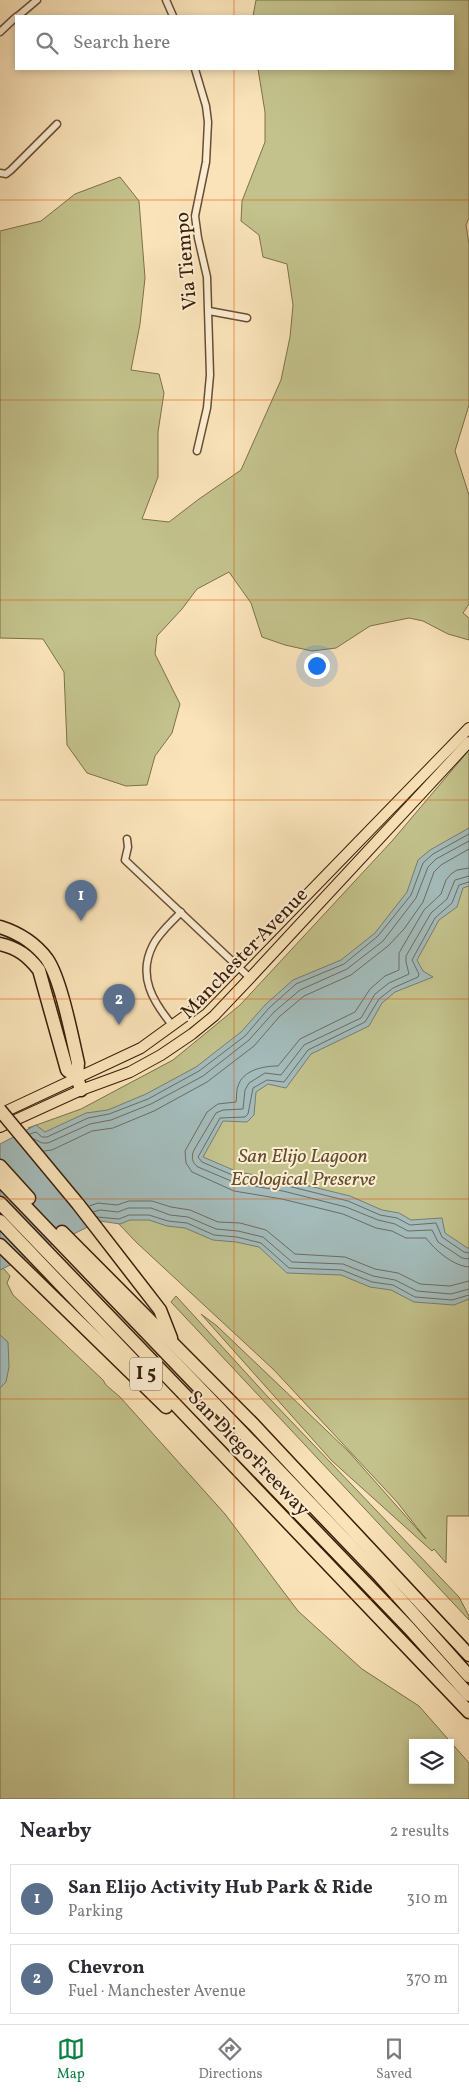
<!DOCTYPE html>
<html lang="en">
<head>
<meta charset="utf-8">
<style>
	:root { --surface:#fff; --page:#f2f2f3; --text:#2b2b33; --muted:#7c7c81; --line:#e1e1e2; --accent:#0b8043 }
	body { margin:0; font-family:Vollkorn,serif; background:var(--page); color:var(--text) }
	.controls { position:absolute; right:15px; bottom:15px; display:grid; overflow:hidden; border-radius:0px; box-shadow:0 2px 8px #0003 }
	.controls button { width:45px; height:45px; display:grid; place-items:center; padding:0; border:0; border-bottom:1px solid var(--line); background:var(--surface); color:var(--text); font:25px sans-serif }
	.you { position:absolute; left:316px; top:665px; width:18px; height:18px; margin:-12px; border:4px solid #fff; border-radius:50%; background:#1a73e8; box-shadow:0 0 0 8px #1a73e833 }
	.badge { display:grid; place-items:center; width:32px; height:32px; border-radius:50%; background:var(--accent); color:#fff; font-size:16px; font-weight:700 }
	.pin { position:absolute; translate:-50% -41px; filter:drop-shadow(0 1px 2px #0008) }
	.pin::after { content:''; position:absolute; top:26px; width:18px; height:15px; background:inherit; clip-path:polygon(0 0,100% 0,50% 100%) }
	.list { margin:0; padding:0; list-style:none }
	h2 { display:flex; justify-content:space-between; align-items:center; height:65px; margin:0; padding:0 20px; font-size:21px }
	h2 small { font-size:16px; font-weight:400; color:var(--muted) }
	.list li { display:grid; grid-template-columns:32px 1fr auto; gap:15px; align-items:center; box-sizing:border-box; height:70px; margin:0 10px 10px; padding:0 10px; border:1px solid var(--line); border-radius:0px }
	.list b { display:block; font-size:19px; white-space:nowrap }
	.list p { margin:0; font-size:16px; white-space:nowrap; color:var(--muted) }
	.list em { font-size:16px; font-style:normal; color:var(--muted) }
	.icon { flex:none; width:28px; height:28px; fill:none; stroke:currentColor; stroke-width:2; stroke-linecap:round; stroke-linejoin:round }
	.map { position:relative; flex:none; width:469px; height:1799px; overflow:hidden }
	.search { position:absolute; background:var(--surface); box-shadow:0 2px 8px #0003; left:15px; right:15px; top:15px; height:55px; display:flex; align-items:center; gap:12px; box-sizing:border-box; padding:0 18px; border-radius:0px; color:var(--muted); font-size:19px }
	.sheet { height:225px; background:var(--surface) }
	nav { display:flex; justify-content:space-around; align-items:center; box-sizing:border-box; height:70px; border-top:1px solid var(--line); background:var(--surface); font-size:14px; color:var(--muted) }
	nav a { display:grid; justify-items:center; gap:2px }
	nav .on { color:var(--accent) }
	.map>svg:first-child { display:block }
	.green { fill:#c3c28c; stroke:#7e704a; fill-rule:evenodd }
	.water { fill:#a3bbba; stroke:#787c72 }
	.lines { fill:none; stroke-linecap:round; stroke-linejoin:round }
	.shore { stroke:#6e6c60; stroke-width:1 }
	.street-casing { stroke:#684e34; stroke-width:9 }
	.primary-casing { stroke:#381d07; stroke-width:12 }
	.highway-casing { stroke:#381d07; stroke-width:15 }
	.street { stroke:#fcedd2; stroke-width:6 }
	.primary { stroke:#fae3b9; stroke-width:10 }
	.highway { stroke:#fae3b9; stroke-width:12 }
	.highway-bridge-casing { stroke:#381d07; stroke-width:15; stroke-linecap:butt }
	.highway-bridge { stroke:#fae3b9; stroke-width:12 }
	.grid { fill:none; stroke:#df560c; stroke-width:1; stroke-opacity:0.55 }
	.labels { text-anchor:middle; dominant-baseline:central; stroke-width:4; stroke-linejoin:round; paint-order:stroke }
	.shield { fill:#fcedd2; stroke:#735b44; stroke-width:1 }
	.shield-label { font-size:19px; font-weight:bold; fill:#381d07 }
	.street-label { font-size:20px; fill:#381d07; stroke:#fcedd2 }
	.park-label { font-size:20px; font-style:italic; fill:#624f2f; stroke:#fcedd2 }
</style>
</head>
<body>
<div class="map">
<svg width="469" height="1799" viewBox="0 0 469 1799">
	<rect width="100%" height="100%" fill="#fae3b9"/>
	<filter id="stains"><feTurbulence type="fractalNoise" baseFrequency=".004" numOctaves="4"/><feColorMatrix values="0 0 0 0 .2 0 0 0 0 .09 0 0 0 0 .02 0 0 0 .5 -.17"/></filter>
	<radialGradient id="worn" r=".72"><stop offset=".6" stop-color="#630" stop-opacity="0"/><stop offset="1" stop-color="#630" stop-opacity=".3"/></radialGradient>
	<!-- green -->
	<g class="green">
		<polygon points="256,0 469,0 469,218 466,225 469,244 469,405 455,451 469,495 469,604 463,613 469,618 469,640 448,634 423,621 409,618 370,626 336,648 312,651 285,645 262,637 251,603 229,572 197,589 182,609 157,636 155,654 180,704 172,733 155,756 147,785 126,786 87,773 67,745 64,672 43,639 0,638 0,231 41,221 75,194 120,177 139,201 145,278 140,324 131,370 159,374 164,393 158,432 158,477 142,519 169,522 199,499 241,470 281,380 290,337 293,305 287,264 263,257 259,235 241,221 242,201 265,142 265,112 258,69 453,69 453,16 253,16"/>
		<polygon points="469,750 469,1516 447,1516 446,1563 434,1549 432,1551 332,1461 201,1314 217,1326 348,1451 426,1539 397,1502 274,1370 136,1242 28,1128 81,1109 173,1060 240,1005 392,841"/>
		<path d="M3 1268 10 1276 7 1283 13 1295 103 1380 106 1385 120 1397 225 1514 298 1611 362 1669 419 1706 469 1763V1799H0V1270ZM413 1743H450V1780H413Z"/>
		<polygon points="176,1296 268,1397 459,1597 469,1616 469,1620 171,1302"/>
	</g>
	<!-- water -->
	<g class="water">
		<polygon points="469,828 469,886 463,888 457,907 439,920 417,960 423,971 433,977 395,992 382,1003 369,1026 311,1054 286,1088 268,1084 256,1092 254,1115 247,1122 223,1121 203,1157 238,1172 285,1180 350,1196 382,1210 399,1213 411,1220 442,1218 445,1233 469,1249 469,1299 454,1305 414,1302 391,1290 370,1287 341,1275 287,1273 259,1247 236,1242 213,1240 185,1228 167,1226 149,1220 130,1220 120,1224 100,1221 0,1270 0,1144 36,1125 45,1132 86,1113 108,1110 146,1094 196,1067 241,1032 266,1004 293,980 341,960 375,933 407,892 418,860 430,850"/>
		<polygon points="0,1335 8,1342 9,1367 6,1382 0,1388"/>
	</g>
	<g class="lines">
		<!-- shore -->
		<g class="shore">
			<path d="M469 868 457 870 451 874 446 880 441 894 424 910 399 953V970L385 976 370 989 355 1012 300 1039 278 1066C263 1066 243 1070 238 1086 236 1091 237 1097 236 1102L218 1104 207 1112 185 1151 186 1163 192 1172 234 1191 282 1199 343 1214 376 1228 392 1231 406 1238H426C435 1250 453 1266 469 1267"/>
			<path d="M469 876 455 880 447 899 431 913 406 956V962L409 974 389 983 375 994 361 1018 304 1045 281 1075 265 1073 249 1083 245 1090 243 1109 223 1110 216 1113 194 1150C191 1157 192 1163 198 1167L236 1183 283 1191 346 1207 378 1220 395 1224 408 1231 432 1230 438 1242 462 1258 469 1259"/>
			<polyline points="469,882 459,885 452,903 435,918 412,960 419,974 418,977 393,988 379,999 365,1022 308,1050 284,1082 267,1080 253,1088 248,1114 245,1117 220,1118 198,1157 202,1162 237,1177 284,1185 348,1201 380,1215 397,1218 410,1225 436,1223 442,1237 464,1252 469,1253"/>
			<polyline points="30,1134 36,1132 42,1137 47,1137 88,1118 109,1114 148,1099 199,1071 245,1036 269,1008 296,984 344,964 378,936 411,895 423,863 433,854 469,834"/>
			<polyline points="34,1139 42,1143 48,1143 90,1124 111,1120 151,1104 203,1076 249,1040 274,1012 300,990 347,969 383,941 416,898 428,867 436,859 469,841"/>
			<polyline points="44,1151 52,1150 92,1131 113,1128 154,1111 207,1082 254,1046 279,1017 304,996 351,975 388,946 404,929 423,902 434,872 441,865 469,849"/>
			<polyline points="89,1206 98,1203 117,1205 129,1201 152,1201 171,1207 190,1210 218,1222 240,1223 266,1230 295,1254 345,1257 375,1269 398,1273 420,1284 450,1286 469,1281"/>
			<polyline points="93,1212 100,1210 118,1212 128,1208 151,1208 170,1215 188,1217 216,1229 238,1231 263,1237 292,1262 343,1264 373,1276 395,1280 417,1291 451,1294 469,1289"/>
			<polyline points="97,1217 119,1219 129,1215 149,1215 168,1221 187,1223 214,1235 237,1237 261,1243 289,1268 342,1270 372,1282 393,1285 415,1297 452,1300 469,1295"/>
		</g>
		<defs>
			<g id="street">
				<polyline points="166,0 173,16"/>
				<polyline points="18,16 37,0"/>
				<polyline points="0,32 16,17"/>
				<polyline points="195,69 206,106 208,122 206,162 195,216 198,238 207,277 210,375 207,408 197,451"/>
				<polyline points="0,173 6,174 11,170 57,124"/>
				<polyline points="209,311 247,318"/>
				<polyline points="127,839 128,847 125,860 250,978"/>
				<path d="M173 1026C153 1002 137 976 153 945 159 933 172 922 181 912"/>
			</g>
			<g id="primary">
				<polyline points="0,1114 141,1048 199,1006 469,728"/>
				<polyline points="0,1127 81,1090 130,1072 161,1055 192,1034 214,1016 250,978 469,742"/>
			</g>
			<g id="highway">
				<path d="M0 927C19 933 35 943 47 959 61 979 72 1037 78 1063L77 1077 81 1090"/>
				<path d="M0 944C18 948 28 956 39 970L67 1070 77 1077"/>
				<polyline points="0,1166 29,1198"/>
				<polyline points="0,1180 377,1573 469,1676"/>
				<polyline points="0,1203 409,1628 469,1695"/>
				<polyline points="78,1204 160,1310 171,1338"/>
				<polyline points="0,1221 469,1712"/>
				<polyline points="62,1232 254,1425 469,1655"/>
				<polyline points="0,1245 166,1407"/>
			</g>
		</defs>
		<!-- street casing -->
		<use href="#street" class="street-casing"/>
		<!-- primary casing -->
		<use href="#primary" class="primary-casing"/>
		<!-- highway casing -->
		<use href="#highway" class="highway-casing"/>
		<!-- street -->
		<use href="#street" class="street"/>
		<!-- primary -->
		<use href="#primary" class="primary"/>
		<!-- highway -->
		<use href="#highway" class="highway"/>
		<defs>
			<polyline id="highway-bridge" points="0,1110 78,1204"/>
		</defs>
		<!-- highway-bridge casing -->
		<use href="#highway-bridge" class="highway-bridge-casing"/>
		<!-- highway-bridge -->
		<use href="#highway-bridge" class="highway-bridge"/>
	</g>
	<!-- grid -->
	<path class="grid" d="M234 0V16M234 69V1799M0 200H469M0 400H469M0 600H469M0 800H469M0 999H469M0 1199H469M0 1399H469M0 1599H469"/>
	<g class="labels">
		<!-- shield labels -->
		<rect class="shield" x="130" y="1357.5" width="32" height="33" rx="4"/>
		<g class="shield-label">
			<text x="146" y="1374">I 5</text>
		</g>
		<!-- street labels -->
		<g class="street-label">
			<text transform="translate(187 261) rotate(-95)">Via Tiempo</text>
			<text transform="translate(245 954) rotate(-46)">Manchester Avenue</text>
			<text transform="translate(248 1454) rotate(46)">San Diego Freeway</text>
		</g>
		<!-- park labels -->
		<g class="park-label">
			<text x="303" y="1157">San Elijo Lagoon<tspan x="303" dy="23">Ecological Preserve</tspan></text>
		</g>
	</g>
	<rect width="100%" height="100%" filter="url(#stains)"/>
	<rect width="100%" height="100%" fill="url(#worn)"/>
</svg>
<div class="controls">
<button><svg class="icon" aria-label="layers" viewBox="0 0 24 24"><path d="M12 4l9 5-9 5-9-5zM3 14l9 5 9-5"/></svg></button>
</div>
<div class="you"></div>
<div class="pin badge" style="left:81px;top:921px;background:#5c6f8a">1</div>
<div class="pin badge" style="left:119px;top:1025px;background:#5c6f8a">2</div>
<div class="search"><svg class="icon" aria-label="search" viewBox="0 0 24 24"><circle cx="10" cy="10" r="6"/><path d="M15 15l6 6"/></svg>Search here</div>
</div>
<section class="sheet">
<h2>Nearby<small>2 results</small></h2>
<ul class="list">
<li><span class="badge" style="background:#5c6f8a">1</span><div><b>San Elijo Activity Hub Park &amp; Ride</b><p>Parking</p></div><em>310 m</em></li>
<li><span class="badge" style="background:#5c6f8a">2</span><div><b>Chevron</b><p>Fuel · Manchester Avenue</p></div><em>370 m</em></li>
</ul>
</section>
<nav>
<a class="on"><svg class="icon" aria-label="map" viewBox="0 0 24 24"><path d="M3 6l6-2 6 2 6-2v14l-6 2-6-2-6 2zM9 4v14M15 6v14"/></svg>Map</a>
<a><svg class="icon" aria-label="directions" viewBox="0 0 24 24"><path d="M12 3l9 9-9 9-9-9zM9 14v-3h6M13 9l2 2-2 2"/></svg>Directions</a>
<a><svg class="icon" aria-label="saved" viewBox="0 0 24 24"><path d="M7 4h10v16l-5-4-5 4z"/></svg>Saved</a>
</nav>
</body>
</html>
